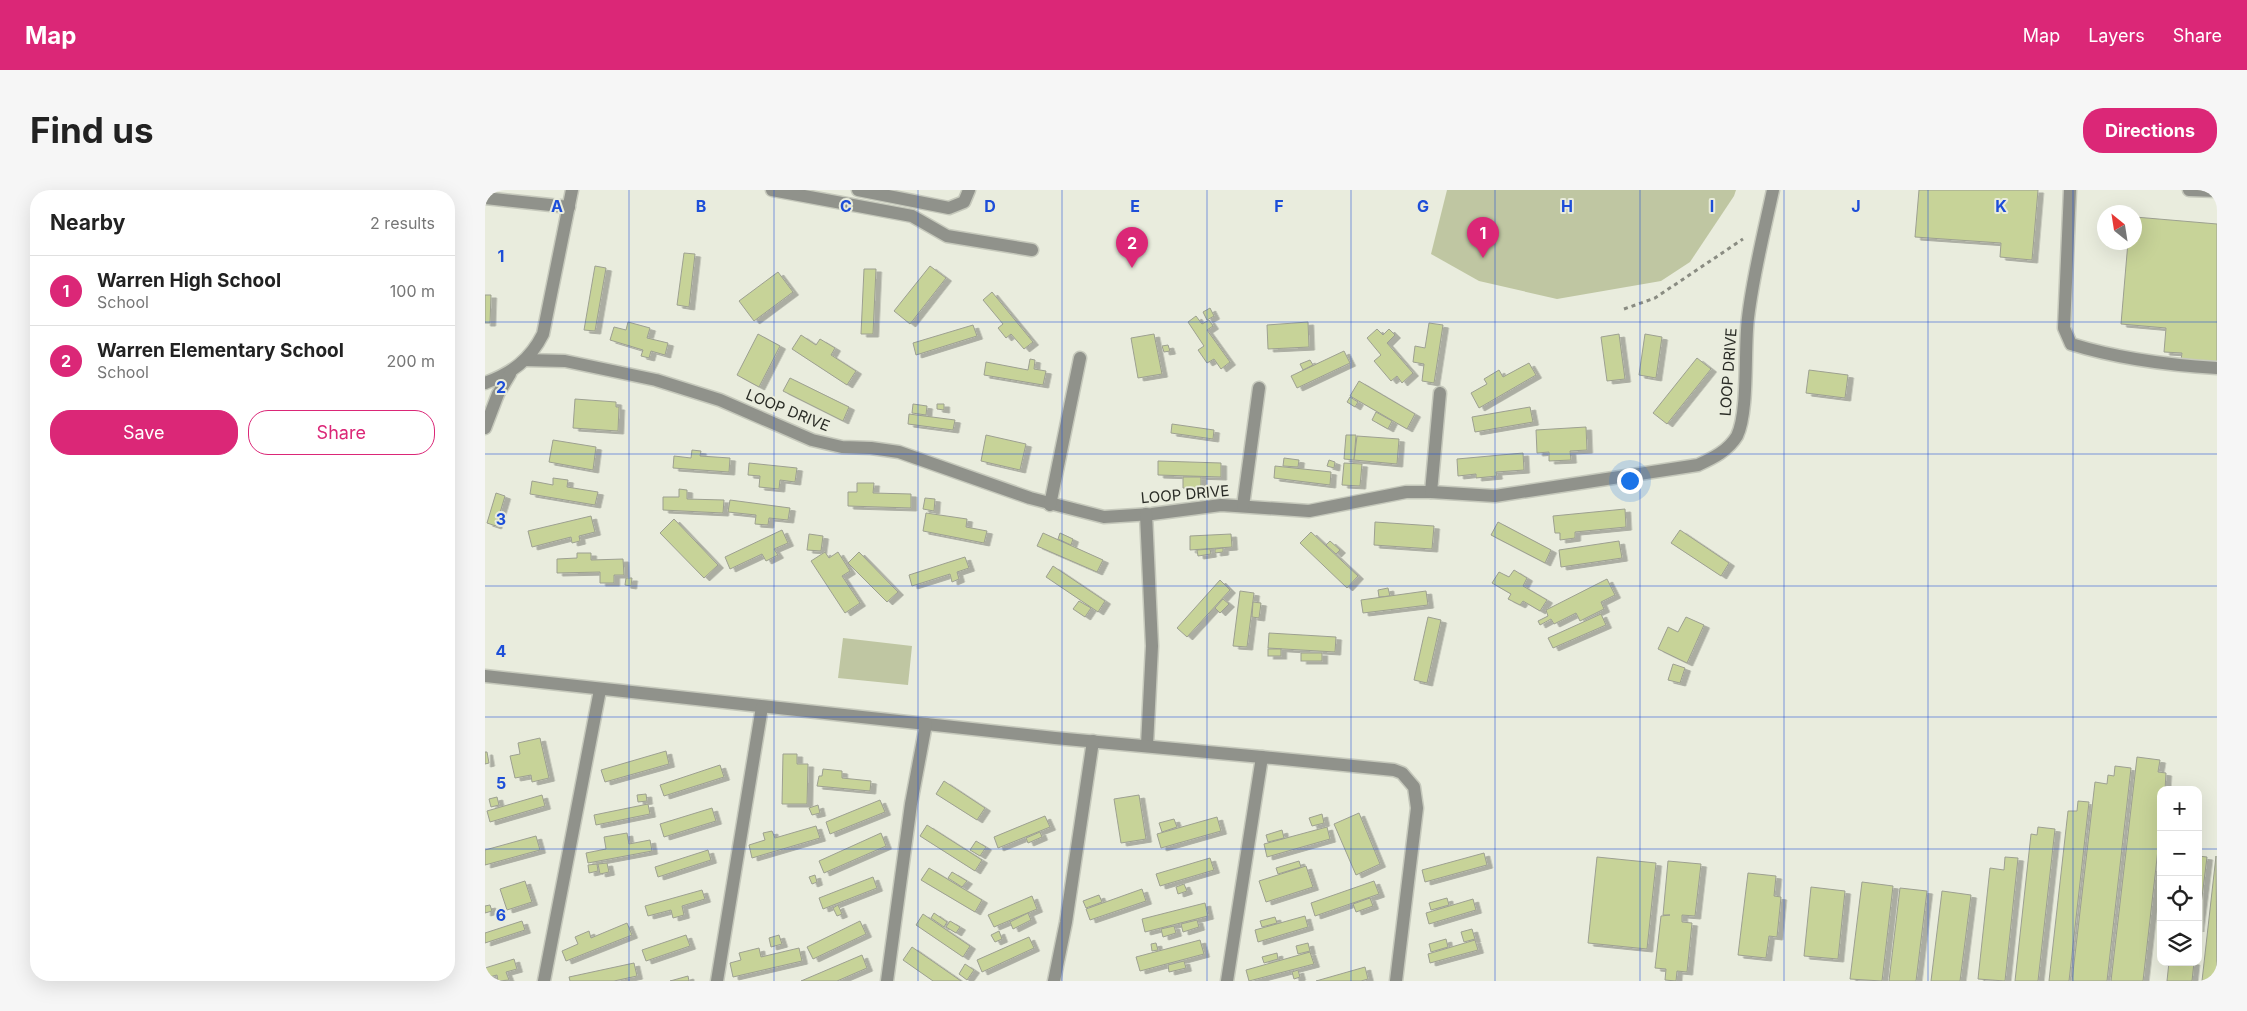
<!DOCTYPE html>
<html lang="en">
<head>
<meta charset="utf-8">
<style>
	:root { --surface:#fff; --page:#f6f6f6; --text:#222; --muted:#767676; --line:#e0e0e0; --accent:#db2777 }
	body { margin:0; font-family:Inter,sans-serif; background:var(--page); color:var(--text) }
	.controls { position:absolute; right:15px; bottom:15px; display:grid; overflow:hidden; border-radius:10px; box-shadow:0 5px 20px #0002 }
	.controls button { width:45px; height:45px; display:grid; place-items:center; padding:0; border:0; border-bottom:1px solid var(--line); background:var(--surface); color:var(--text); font:25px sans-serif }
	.compass { position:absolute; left:1612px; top:15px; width:45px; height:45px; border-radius:50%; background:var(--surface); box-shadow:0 5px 20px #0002; rotate:330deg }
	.you { position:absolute; left:1144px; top:290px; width:18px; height:18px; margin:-12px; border:4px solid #fff; border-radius:50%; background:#1a73e8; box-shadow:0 0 0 8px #1a73e833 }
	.badge { display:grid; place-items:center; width:32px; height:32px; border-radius:50%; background:var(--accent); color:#fff; font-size:16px; font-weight:700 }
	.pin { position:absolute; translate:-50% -41px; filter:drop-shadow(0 1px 2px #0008) }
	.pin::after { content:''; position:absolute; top:26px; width:18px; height:15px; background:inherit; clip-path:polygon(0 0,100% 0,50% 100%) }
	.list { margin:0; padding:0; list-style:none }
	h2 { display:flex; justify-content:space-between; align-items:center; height:65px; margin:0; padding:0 20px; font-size:21px }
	h2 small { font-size:16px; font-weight:400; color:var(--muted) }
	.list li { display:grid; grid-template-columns:32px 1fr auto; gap:15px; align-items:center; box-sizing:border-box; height:70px; padding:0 20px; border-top:1px solid var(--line) }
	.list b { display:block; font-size:19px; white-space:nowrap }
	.list p { margin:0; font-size:16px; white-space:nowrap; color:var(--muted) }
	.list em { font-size:16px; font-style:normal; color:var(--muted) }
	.actions { display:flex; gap:10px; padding:15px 20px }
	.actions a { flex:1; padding:11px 0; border:1px solid var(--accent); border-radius:20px; text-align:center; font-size:18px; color:var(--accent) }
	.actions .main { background:var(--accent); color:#fff }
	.icon { flex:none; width:28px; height:28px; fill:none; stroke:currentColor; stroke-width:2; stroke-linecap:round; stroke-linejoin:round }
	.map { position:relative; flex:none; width:1732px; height:791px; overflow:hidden; border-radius:20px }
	header { display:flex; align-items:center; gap:30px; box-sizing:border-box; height:70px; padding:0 25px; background:var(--accent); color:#fff }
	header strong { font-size:24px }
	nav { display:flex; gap:28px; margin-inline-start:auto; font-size:18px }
	.intro { display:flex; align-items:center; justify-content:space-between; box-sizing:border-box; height:120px; padding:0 30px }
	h1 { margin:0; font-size:35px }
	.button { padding:12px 22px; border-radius:20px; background:var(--accent); color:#fff; font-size:18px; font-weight:700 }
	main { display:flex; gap:30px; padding:0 30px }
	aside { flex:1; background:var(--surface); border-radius:20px; box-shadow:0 5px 20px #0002 }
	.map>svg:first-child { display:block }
	.green { fill:#bfc6a2 }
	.building { fill:#c7d398; stroke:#9da091; filter:url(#shadow) }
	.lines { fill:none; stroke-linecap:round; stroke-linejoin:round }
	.minor-casing { stroke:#c6c9bc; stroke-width:15 }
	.path { stroke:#8a8c82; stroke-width:3; stroke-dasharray:4 4; stroke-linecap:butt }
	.minor { stroke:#90928b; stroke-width:12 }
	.grid { fill:none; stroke:#1d4ed8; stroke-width:1; stroke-opacity:0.55 }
	.labels { text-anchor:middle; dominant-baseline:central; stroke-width:4; stroke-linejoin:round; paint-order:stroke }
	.street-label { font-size:15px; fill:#292b25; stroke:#e9ecdd }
	.grid-label { font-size:16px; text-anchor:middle; font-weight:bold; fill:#1d4ed8; stroke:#e9ecdd; stroke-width:4; stroke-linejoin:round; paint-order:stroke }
</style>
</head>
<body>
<header>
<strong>Map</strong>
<nav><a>Map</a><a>Layers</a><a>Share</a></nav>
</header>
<div class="intro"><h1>Find us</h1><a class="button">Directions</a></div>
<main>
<aside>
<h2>Nearby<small>2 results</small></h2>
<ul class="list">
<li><span class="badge">1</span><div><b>Warren High School</b><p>School</p></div><em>100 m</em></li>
<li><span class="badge">2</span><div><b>Warren Elementary School</b><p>School</p></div><em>200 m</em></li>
</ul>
<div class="actions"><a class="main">Save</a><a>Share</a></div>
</aside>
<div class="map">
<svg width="1732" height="791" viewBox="0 0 1732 791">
	<defs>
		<filter id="shadow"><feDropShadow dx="5.5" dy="3" stdDeviation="0" flood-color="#0004"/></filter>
	</defs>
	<rect width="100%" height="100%" fill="#e9ecdd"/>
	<!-- green -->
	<g class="green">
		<polygon points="962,0 1251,0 1249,6 1205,72 1176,91 1072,109 994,91 946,64"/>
		<polygon points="358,448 427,456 423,495 353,488"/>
	</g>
	<!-- building -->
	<g class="building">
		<polygon points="1434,0 1553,0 1547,70 1515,67 1516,53 1430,47"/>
		<polygon points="1650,27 1732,34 1732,173 1696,170 1697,163 1679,162 1681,138 1636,134 1643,52 1650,52"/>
		<polygon points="199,63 210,64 204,117 192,115"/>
		<polygon points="110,76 121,78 110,141 99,140"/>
		<polygon points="445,76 461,88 425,134 409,121"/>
		<polygon points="379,79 391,79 388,144 376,144"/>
		<polygon points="293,82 308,102 269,131 254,111"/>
		<polygon points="507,102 548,152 539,159 526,144 521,148 513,138 518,134 498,110"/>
		<polygon points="0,105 6,105 5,133 0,133"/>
		<polygon points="725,118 729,126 722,130 718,122"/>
		<polygon points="711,126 717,134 724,130 728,136 722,140 745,172 736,179 729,169 722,173 713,160 719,156 703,132"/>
		<polygon points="143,132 165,138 162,148 183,153 180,165 166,161 164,168 156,166 158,160 125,150 129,137 141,140"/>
		<polygon points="823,132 824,157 783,159 782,135"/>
		<polygon points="944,133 958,135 949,193 937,191 939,174 928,172 930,156 940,158"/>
		<polygon points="488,135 492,146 431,165 428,153"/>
		<polygon points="892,139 898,145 904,139 910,145 902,153 928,183 917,193 912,186 906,191 889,171 896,165 882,148"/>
		<polygon points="273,144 295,156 274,197 252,185"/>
		<polygon points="669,144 677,184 653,188 646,148"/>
		<polygon points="1134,144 1140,189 1122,191 1116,147"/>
		<polygon points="1160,144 1177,147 1171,188 1154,185"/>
		<polygon points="316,145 331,155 335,149 350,158 346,165 371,181 362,195 307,159"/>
		<polygon points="683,155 685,161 679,162 677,156"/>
		<polygon points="859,161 865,173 812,198 806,186"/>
		<polygon points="1212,168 1226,179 1182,234 1168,223"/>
		<polygon points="545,169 550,170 549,179 561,181 558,195 499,185 501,172 543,180"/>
		<polygon points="825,170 828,175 818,180 815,174"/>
		<polygon points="1044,173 1051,185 994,218 986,203 1002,194 999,189 1014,180 1018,187"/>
		<polygon points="1324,180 1363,185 1360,208 1321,203"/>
		<polygon points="305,188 364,217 358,231 298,201"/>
		<polygon points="874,191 930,224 922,239 865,206"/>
		<polygon points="865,207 873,212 870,217 862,212"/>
		<polygon points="90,209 131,212 131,217 134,217 133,241 88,238"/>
		<polygon points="428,214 442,216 441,225 427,223"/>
		<polygon points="452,214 459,214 459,220 452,219"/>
		<polygon points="1045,217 1048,232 990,242 987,227"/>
		<polygon points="891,222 907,231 903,239 887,230"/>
		<polygon points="424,224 470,230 468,240 423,234"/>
		<polygon points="687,234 729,240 728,249 686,243"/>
		<polygon points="1101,237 1102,260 1085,261 1086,270 1064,271 1064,262 1052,263 1051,240"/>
		<polygon points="501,245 541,254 535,280 496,271"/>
		<polygon points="861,245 871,245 869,270 859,269"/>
		<polygon points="872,246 914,249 912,274 869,270"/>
		<polygon points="68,250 111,257 108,280 64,272"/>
		<polygon points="207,260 216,261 215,266 245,268 244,282 188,278 189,266 206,268"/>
		<polygon points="1038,263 1039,280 1011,282 1012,286 991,288 991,284 973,286 972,269"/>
		<polygon points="799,268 814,270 813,277 798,276"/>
		<polygon points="844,270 850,272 849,278 842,276"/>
		<polygon points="673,271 736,273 736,287 673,285"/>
		<polygon points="264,273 312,278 310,292 295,290 294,299 274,297 275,286 263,285"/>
		<polygon points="859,273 877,274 875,296 857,295"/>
		<polygon points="790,276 846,282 845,295 789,288"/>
		<polygon points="698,287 716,287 716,299 698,298"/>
		<polygon points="68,288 83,290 82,297 113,302 110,315 45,304 47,291 68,295"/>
		<polygon points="372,293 389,293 388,303 426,304 426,318 363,316 363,302 372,302"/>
		<polygon points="194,299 202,300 202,309 239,310 238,323 178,320 178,307 194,307"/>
		<polygon points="11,303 20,306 11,336 2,333"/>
		<polygon points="440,308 450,309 449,321 438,319"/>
		<polygon points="245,310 305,318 303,330 284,328 283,335 270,334 271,325 243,322"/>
		<polygon points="1140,319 1141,337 1090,342 1090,348 1075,350 1075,343 1070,343 1068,326"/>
		<polygon points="441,323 482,329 481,337 502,341 499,353 438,341"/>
		<polygon points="106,326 110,342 94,346 95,351 87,353 86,347 47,357 43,341"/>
		<polygon points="189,329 233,375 219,388 175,343"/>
		<polygon points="890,332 949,336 947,359 889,355"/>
		<polygon points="1013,332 1066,360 1060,373 1006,345"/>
		<polygon points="297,340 303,353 289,359 293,365 281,371 277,364 245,379 240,367"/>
		<polygon points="1195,340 1244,373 1236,386 1186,353"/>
		<polygon points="826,342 873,386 862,398 815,353"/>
		<polygon points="558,343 618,370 612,382 552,356"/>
		<polygon points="575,343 588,349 586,355 573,349"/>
		<polygon points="324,344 338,346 336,361 322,360"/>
		<polygon points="746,344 747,357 705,360 705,346"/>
		<polygon points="845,351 855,360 851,364 841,355"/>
		<polygon points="1134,351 1137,368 1076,377 1074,360"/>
		<polygon points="738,358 738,362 730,363 730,359"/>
		<polygon points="725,359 726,364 713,366 712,360"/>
		<polygon points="340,362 344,368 353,362 365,381 357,386 375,413 360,423 326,371"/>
		<polygon points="374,362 413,402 402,412 363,373"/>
		<polygon points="92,363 106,363 106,370 138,369 139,385 129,385 129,393 115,393 115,382 72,383 72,369 92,368"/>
		<polygon points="480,367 484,378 472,382 474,389 467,392 465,384 427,396 424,385"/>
		<polygon points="568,376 620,411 613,422 561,387"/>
		<polygon points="1029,380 1042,388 1038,396 1062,410 1055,421 1038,411 1035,415 1023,409 1026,404 1007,393 1014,382 1024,387"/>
		<polygon points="141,388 147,388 146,396 140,395"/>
		<polygon points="1122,389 1130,405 1116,412 1119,419 1095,431 1091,423 1069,434 1066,429 1055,435 1053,431 1063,426 1061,420"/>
		<polygon points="735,390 745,400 702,447 692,438"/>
		<polygon points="903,398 905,406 894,407 893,400"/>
		<polygon points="755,401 769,403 762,457 748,456"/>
		<polygon points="941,401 943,415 878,423 876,410"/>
		<polygon points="738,409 744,414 735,423 730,418"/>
		<polygon points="594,411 606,418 600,427 588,419"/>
		<polygon points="768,412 776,413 774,428 767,427"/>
		<polygon points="1116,424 1121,435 1068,458 1063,448"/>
		<polygon points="943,427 956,430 942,493 929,490"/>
		<polygon points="1201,427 1219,435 1202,473 1173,459 1183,437 1193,442"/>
		<polygon points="784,443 851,447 850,462 783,458"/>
		<rect x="783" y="459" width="13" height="7"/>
		<rect x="816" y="463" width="21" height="8"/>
		<polygon points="1188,474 1200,478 1195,493 1183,490"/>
		<polygon points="55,548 64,588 47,592 46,585 30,588 25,566 35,564 33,553"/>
		<polygon points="181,561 184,574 120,592 116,580"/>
		<polygon points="0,562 2,562 4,573 0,574"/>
		<polygon points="298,564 312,564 312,574 323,574 322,614 297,614"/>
		<polygon points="1652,567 1675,570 1673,582 1681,583 1680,600 1676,600 1676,633 1658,791 1626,791"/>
		<polygon points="235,575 239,587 179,606 175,595"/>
		<polygon points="1630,576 1646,578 1622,791 1587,791 1610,592 1622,594 1623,585 1629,586"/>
		<polygon points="338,579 357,581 357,588 386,591 385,601 332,596 334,586 337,586"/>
		<polygon points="459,591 500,618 492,630 451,604"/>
		<polygon points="161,604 162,611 153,612 152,605"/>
		<polygon points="57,605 60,616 5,632 2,621"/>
		<polygon points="654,605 661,649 636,653 629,609"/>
		<polygon points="12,607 14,615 6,617 4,609"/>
		<polygon points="395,610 400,622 345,644 341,632"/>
		<polygon points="1593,611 1604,612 1584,791 1564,791 1583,621 1592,621"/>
		<polygon points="163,614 165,624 111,635 109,625"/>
		<polygon points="333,615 335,623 327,625 324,618"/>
		<polygon points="227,618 231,631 179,647 175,634"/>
		<polygon points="874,623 895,674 871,685 849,634"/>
		<polygon points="837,624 839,633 827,636 824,628"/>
		<polygon points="560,626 565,637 513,658 509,647"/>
		<polygon points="732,627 736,641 676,658 672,644"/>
		<polygon points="689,629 692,637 677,642 674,633"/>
		<polygon points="442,635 497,670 490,681 435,646"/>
		<polygon points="331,636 335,648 267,668 264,655 280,650 278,643 287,641 290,648"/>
		<polygon points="842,637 845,649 782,667 779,654"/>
		<polygon points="1553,637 1570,639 1553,791 1530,791 1546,644 1552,645"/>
		<polygon points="797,640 799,648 783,652 781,645"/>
		<polygon points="555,642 557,647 543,653 541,648"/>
		<polygon points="142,643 144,654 165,650 167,661 103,673 101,663 121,659 119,647"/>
		<polygon points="396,643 401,656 339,683 334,671"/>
		<polygon points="51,646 55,660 0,675 0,660"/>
		<polygon points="491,651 501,657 495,666 485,660"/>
		<polygon points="223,660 226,670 173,687 170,677"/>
		<polygon points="999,663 1002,675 940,692 937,680"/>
		<polygon points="1713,666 1722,667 1713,739"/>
		<polygon points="1731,666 1732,791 1717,791"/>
		<polygon points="1112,667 1171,673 1162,759 1103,753"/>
		<polygon points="1520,667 1533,668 1520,791 1493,789 1505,678 1519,680"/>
		<polygon points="725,668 729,680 675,696 671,684"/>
		<polygon points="814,671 816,677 793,684 791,678"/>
		<polygon points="1183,671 1216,674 1210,726 1197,725 1197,732 1207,733 1202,782 1192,781 1191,791 1180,790 1181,779 1170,778 1176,726 1185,725 1178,725"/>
		<polygon points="122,673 124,682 115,684 113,674"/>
		<polygon points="112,674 113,681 104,683 103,675"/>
		<polygon points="821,676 828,697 781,712 774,691"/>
		<polygon points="444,678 497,710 490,722 436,690"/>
		<polygon points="467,682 482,691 477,697 463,688"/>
		<polygon points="1263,683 1291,686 1289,706 1296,707 1292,747 1284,746 1281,768 1253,765"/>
		<polygon points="330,685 332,692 327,694 324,687"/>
		<polygon points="388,687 392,698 338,719 334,708"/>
		<polygon points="40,691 47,712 22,720 15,699"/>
		<polygon points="889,691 894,704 830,726 826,713"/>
		<polygon points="1377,692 1408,696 1397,791 1365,789"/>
		<polygon points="699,694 702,701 693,704 691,697"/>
		<polygon points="1326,697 1360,701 1353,769 1319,766"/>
		<polygon points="1415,698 1442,701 1431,791 1404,791"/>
		<polygon points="657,699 661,711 605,730 601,719"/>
		<polygon points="217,700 220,709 197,716 199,725 188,728 186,720 163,726 160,716"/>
		<polygon points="1457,701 1486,705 1475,791 1446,791"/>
		<polygon points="614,705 617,712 601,718 598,711"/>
		<polygon points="547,706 552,719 509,737 503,725"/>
		<polygon points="885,708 888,716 871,722 868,714"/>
		<polygon points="962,708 964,715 946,720 944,713"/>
		<polygon points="988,709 991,720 944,734 941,723"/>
		<polygon points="720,713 723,726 660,742 657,729"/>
		<polygon points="5,715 7,721 0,723 0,716"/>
		<polygon points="353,715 357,724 352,726 348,718"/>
		<polygon points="449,723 462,732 459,737 446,728"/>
		<polygon points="543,723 546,730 528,739 525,732"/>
		<polygon points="438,724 485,756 478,767 431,735"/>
		<polygon points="820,726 823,737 773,752 770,740"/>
		<polygon points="790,727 792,733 777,737 775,731"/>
		<polygon points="712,730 714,737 698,742 696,734"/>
		<polygon points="37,731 40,740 0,753 0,743"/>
		<polygon points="375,731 381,744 328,769 322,757"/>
		<polygon points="465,731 475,737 471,743 461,737"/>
		<polygon points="142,733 147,745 81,771 77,761 93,754 90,747 104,741 106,748"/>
		<polygon points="689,736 691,743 678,747 676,739"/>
		<polygon points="987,739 990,749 979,752 976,742"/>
		<polygon points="514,741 517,749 510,752 506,745"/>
		<polygon points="201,745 205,756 161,771 157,760"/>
		<polygon points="294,745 297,754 286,757 284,748"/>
		<polygon points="544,747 549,758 497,782 492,770"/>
		<polygon points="961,749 963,757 946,762 944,754"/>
		<polygon points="715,750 719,764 655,781 651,767"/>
		<polygon points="990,750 993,760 945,773 943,764"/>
		<polygon points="671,753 673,760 667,761 666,754"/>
		<polygon points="823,753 825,761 813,764 811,756"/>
		<polygon points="427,757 476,791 448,791 418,770"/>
		<polygon points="274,758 276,767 314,758 317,771 248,787 245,773 256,770 254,763"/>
		<polygon points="825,762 829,774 764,791 761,780"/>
		<polygon points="792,763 793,769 779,773 777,767"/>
		<polygon points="377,765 382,778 352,791 316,791"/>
		<polygon points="29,769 32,779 21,782 24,790 13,791 12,785 0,788 0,778"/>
		<polygon points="699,771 701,778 684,782 683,775"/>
		<polygon points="1684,772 1709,772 1707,791 1682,791"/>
		<polygon points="149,773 152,786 129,791 85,791 84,787"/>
		<polygon points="480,774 489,780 482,790 474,784"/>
		<polygon points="880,777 883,789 876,791 831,791"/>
		<polygon points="813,780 815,787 809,789 807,782"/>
		<polygon points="203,786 204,791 185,791"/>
	</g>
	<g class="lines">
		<defs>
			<g id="minor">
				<polyline points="287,0 427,26 462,46 547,60"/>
				<polyline points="373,0 464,18 479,12 484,0"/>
				<path d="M1585 0 1579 138 1586 154C1634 169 1682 175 1732 178"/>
				<polyline points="1704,0 1732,1"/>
				<polyline points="0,8 84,17"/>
				<path d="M40 170 80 171 171 190 235 210 327 250 357 257 386 258 414 262 545 308 619 327 667 324 736 315 824 321 921 302H946L1010 306 1213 275C1228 268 1243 261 1252 246 1264 221 1259 158 1263 128 1268 85 1279 42 1288 0"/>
				<path d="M0 193C27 183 45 170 58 144L87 0"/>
				<polyline points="0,238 13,204 25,184"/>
				<polyline points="946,302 955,203"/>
				<polyline points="565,315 595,168"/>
				<polyline points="758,316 774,198"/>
				<polyline points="661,324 667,456 662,555"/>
				<polyline points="0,486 570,548 777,567"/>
				<polyline points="59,791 115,500"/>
				<polyline points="232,791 277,517"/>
				<polyline points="402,791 426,614 441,534"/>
				<polyline points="569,791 581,732 608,551"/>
				<polyline points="742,791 777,567 909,580 917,583 929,597 932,618 911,791"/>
			</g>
		</defs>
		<!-- minor casing -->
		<use href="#minor" class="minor-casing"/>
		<!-- path -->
		<polyline class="path" points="1139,119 1170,108 1258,49"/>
		<!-- minor -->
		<use href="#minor" class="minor"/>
	</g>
	<!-- grid -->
	<path class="grid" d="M144 0V791M289 0V791M433 0V791M577 0V791M722 0V791M866 0V791M1010 0V791M1155 0V791M1299 0V791M1443 0V791M1588 0V791M0 132H1732M0 264H1732M0 396H1732M0 527H1732M0 659H1676M1713 659H1732"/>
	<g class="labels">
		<!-- street labels -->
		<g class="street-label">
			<text transform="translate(1243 182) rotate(-86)">LOOP DRIVE</text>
			<text transform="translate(303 220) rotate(22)">LOOP DRIVE</text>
			<text transform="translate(700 304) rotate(-5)">LOOP DRIVE</text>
		</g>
	</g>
	<g class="grid-label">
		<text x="72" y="22">A</text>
		<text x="216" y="22">B</text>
		<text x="361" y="22">C</text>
		<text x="505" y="22">D</text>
		<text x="650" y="22">E</text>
		<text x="794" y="22">F</text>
		<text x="938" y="22">G</text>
		<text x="1082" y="22">H</text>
		<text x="1227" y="22">I</text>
		<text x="1371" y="22">J</text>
		<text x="1516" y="22">K</text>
		<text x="16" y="72">1</text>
		<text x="16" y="203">2</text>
		<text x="16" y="335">3</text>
		<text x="16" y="467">4</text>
		<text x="16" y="599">5</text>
		<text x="16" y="731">6</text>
	</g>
</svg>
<div class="controls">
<button>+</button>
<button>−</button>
<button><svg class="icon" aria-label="locate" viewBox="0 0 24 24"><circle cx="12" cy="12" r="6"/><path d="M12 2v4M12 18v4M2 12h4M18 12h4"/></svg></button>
<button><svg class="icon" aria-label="layers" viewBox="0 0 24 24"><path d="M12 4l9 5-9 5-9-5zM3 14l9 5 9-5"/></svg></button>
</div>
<svg class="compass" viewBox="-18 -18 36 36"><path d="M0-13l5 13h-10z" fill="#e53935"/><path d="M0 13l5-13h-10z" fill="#767676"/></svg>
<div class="you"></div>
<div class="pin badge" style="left:998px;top:68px">1</div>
<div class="pin badge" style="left:647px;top:78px">2</div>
</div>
</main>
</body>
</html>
